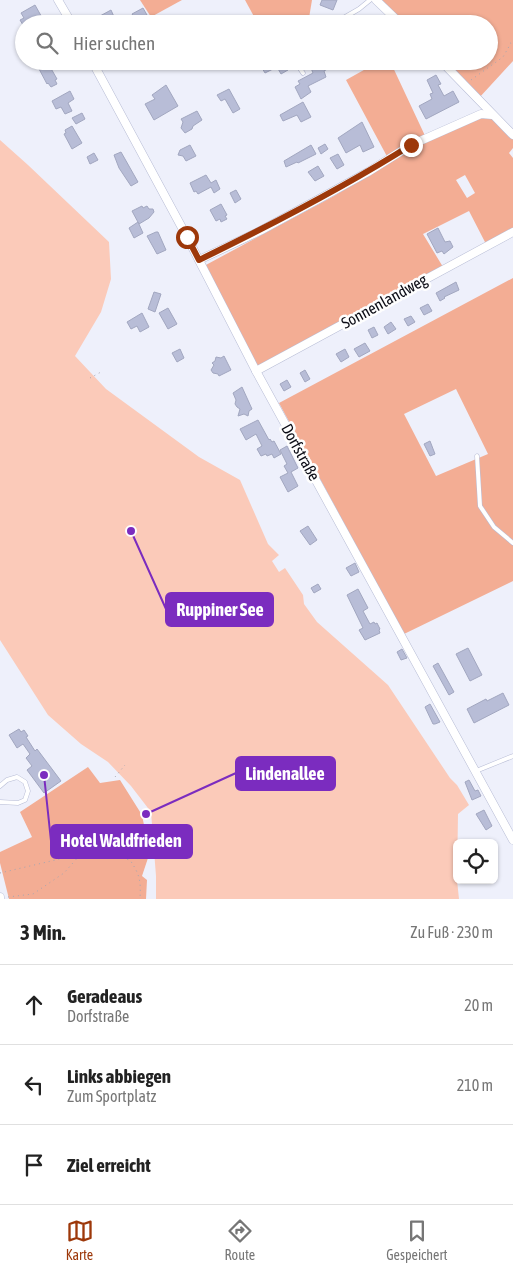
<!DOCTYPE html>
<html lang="de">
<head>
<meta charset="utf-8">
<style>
	:root { --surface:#fff; --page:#f6f6f6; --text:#222; --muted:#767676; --line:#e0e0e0; --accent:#9d380a }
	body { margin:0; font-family:"Asap Condensed",sans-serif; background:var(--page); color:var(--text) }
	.controls { position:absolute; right:15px; bottom:15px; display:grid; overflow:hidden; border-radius:8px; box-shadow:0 1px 4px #0004 }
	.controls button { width:45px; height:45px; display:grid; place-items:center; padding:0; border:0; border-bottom:1px solid var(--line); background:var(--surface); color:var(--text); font:25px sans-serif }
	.stop { position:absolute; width:15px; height:15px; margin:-11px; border:4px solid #9d380a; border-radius:50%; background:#fff }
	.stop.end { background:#9d380a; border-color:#fff; box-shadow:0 1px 5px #0008 }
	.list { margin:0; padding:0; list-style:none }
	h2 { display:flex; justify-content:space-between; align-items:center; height:65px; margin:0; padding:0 20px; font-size:21px }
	h2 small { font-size:16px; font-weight:400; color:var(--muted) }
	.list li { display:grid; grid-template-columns:32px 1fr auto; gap:15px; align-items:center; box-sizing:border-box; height:80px; padding:0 20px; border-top:1px solid var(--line) }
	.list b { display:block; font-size:19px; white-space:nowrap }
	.list p { margin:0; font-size:16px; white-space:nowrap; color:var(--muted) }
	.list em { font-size:16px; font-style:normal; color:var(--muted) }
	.icon { flex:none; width:28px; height:28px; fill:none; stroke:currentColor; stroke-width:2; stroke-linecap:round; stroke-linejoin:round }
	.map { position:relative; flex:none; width:513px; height:899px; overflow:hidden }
	.search { position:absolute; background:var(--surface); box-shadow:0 1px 4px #0004; left:15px; right:15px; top:15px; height:55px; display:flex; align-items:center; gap:12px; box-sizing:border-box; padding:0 18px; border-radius:28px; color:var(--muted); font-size:19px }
	.sheet { height:305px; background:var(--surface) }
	nav { display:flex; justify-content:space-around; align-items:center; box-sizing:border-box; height:70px; border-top:1px solid var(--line); background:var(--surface); font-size:14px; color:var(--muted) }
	nav a { display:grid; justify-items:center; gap:2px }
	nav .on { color:var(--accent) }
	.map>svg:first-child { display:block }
	.green { fill:#f3ad94; fill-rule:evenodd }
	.water { fill:#fbcab9 }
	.building { fill:#b8bdd7; stroke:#a2a7c0 }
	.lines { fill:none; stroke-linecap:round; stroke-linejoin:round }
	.lane-casing { stroke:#b7bcd5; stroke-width:5 }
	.street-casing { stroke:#b7bcd5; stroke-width:9 }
	.path { stroke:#a5a6b1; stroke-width:1; stroke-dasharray:1 4; stroke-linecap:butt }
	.lane { stroke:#fff; stroke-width:4 }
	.street { stroke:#fff; stroke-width:8 }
	.route { stroke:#9d380a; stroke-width:6 }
	.labels { text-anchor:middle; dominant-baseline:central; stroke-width:5; stroke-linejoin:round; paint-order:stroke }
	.street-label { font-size:16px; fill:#0b0c15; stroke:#fefefe }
	.leader { fill:none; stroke:#7b2cbf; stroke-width:2 }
	.callout-dot { fill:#7b2cbf; stroke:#fefefe; stroke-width:2 }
	.callout { fill:#7b2cbf; stroke:#7b2cbf; stroke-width:2 }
	.callout-label { font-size:18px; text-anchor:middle; font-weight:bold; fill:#fff }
</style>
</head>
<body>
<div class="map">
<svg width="513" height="899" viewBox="0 0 513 899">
	<rect width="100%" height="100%" fill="#eef0fb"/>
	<!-- green -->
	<g class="green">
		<polygon points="140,0 182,0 151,17"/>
		<polygon points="245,0 312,0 308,24 258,24"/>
		<polygon points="379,0 513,0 513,61 479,98 443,61 489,61 489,24 404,24"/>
		<path d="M380 61H390L427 140 480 118H491L513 139V148L509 153 513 158V230L486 244 469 211 423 234 443 267 257 370 204 266 334 196 390 162 346 80ZM465 175 475 193 467 198 456 180Z"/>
		<path d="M513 278V581L404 634 279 403ZM456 389 488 454 436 476 404 414Z"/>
		<polygon points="88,767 100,783 120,780 142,815 148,845 153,843 142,876 147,880 146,899 9,899 0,863 0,852 32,837 20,812"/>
	</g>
	<!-- water -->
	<polygon class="water" points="0,140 28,165 109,242 111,279 101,312 75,356 106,389 199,457 240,480 268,544 279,555 272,561 279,572 285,568 303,595 304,604 317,622 388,685 450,778 457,785 469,805 458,814 457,880 459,899 156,899 156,876 151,812 131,786 108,762 81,744 48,715 0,640"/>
	<!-- building -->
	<g class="building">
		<polygon points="322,0 337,0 333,10 320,5"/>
		<polygon points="35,5 44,21 38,24 24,24 23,25 20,20 24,18 21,13"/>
		<polygon points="143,8 147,15 144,17 145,21 138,24 132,14"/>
		<polygon points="111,10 115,19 122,16 126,24 104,24 100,16"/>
		<polygon points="274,61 287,61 284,63 288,70 281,74 277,67 265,73 262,68"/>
		<polygon points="325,61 341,61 324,71 326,77 308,86 311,92 301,99 295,87 300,84 298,81 313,73 311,68"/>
		<polygon points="45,63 47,66 49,65 57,79 55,80 57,84 51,87 48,83 47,84 38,67"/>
		<polygon points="436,75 441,84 438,85 444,96 453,91 459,102 426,119 419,106 432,99 430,94 433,93 427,80"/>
		<polygon points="166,85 178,106 154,120 145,104 155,99 152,95"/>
		<polygon points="229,89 240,109 233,113 225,99 221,101 217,95"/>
		<polygon points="70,91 74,99 68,103 72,111 65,114 61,107 56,109 52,101"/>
		<polygon points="303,102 311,117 301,122 297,115 283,121 280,115"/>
		<polygon points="197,111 202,120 193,126 192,129 185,133 181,128 183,122 181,119"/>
		<polygon points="82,113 85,119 76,124 72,118"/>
		<polygon points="362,122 374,147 363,152 360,145 346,153 338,138"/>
		<polygon points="72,126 82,143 72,149 64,134 66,133 65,130"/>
		<polygon points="325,144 328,149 321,154 318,148"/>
		<polygon points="190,145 196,156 186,161 183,156 178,155 180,150"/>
		<polygon points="311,145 316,154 298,163 297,162 286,167 284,161"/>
		<polygon points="121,152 138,182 131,186 119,168 114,155"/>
		<polygon points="94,153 98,160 90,164 87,157"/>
		<polygon points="338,154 344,165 337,169 330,158"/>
		<polygon points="318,166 324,176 315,181 308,172"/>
		<polygon points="206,175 211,183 216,180 220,189 214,193 211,187 198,194 196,191 194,192 190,183"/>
		<polygon points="236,190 241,199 235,203 230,193"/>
		<polygon points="221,204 227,215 225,216 227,219 221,222 220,219 216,221 210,210"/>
		<polygon points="142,206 143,208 147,206 149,209 153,209 154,212 149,218 139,224 132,211"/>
		<polygon points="138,222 143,233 134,238 129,228"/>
		<polygon points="438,228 445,242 450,241 453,247 444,254 442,251 437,253 427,234"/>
		<polygon points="156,232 158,232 166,250 157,254 147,236"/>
		<polygon points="456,282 459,290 444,297 445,298 440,301 436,293"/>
		<polygon points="154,292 161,294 155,312 148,309"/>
		<polygon points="428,304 432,311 424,315 420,308"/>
		<polygon points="168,308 177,324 168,329 159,313"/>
		<polygon points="142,313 149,327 140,332 137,326 131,329 127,322"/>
		<polygon points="411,316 415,322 408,326 404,319"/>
		<polygon points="391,322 396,329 388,334 384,327"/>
		<polygon points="374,327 378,335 372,338 368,330"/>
		<polygon points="365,343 370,351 359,357 354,349"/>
		<polygon points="180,349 184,358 177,362 172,353"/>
		<polygon points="345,349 349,357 341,362 336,354"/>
		<polygon points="224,356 231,370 219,376 218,374 213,373 211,370 214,365 212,363 215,361 216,357 221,358"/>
		<polygon points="305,370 310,379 305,382 300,373"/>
		<polygon points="287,380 291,387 284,391 280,384"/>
		<polygon points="242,387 252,409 249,411 248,416 244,414 238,416 240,409 237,407 235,404 236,400 233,393"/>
		<polygon points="258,420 269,440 270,439 272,442 274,441 281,454 274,458 272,454 267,456 266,454 261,456 257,449 262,446 256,434 246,440 240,429"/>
		<polygon points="430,441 435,454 430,456 424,444"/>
		<polygon points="287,446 298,468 291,472 298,486 288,492 280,477 288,473 284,466 287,464 280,450"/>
		<polygon points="308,526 317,540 310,545 300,531"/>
		<polygon points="355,563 359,572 351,576 346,568"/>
		<polygon points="318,584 321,589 314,593 311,588"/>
		<polygon points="358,589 368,608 363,611 370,624 374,622 375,624 377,623 380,629 379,630 380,633 365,640 359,630 363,628 347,595"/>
		<polygon points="468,648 482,675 470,681 456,654"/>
		<polygon points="402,649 407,658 401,660 397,652"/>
		<polygon points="438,663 454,692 449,695 433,666"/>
		<polygon points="503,693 509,705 474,723 467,709 486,699 487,701"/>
		<polygon points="430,704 440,722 435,724 433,724 425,707"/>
		<polygon points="19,729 21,732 24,730 28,736 26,737 35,751 37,749 61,781 44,793 27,770 32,766 26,758 30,754 23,744 17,748 9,735"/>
		<polygon points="469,780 475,791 478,790 481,796 472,800 465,782"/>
		<polygon points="484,810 492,826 486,830 476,814"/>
	</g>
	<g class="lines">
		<defs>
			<g id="lane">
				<polyline points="333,24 359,9 370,0"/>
				<polyline points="295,61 303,73"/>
				<polyline points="477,456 480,506 494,527 513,543"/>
				<polyline points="476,771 513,756"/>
				<polyline points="0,786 7,780 17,777 25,782 28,791 25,800 18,803 0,802"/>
			</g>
			<g id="street">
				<polyline points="58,0 72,24"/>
				<polyline points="376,0 401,24"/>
				<polyline points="92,61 187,237 256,371 513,840"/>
				<polyline points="441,61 513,135"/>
				<polyline points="199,260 260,231 319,199 368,172 411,145 481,114 492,115"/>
				<polyline points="256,371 513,232"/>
				<polyline points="0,897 0,899"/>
			</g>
		</defs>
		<!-- lane casing -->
		<use href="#lane" class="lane-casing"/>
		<!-- street casing -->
		<use href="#street" class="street-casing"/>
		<!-- path -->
		<g class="path">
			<polyline points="471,80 503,57 511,43 507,41"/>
			<polyline points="90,378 101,372"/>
			<polyline points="115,777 125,765"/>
			<path d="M0 873 81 854 110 855 130 860C140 875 141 881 140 899"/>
			<polyline points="8,897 33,894 64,873 80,855"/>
		</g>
		<!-- lane -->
		<use href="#lane" class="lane"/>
		<!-- street -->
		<use href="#street" class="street"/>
	</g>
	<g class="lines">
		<!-- route -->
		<path class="route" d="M187 237 199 260C271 225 343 188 411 145"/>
	</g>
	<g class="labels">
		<!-- street labels -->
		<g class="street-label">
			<text transform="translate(384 301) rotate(-29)">Sonnenlandweg</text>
			<text transform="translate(301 452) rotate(61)">Dorfstraße</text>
		</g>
	</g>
	<!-- callouts -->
	<path class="leader" d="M131 531L166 609M146 814L236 773M44 775L51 841"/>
	<g class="callout-dot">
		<circle cx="131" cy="531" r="5"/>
		<circle cx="146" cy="814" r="5"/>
		<circle cx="44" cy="775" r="5"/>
	</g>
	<g class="callout">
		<rect x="166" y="593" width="107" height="33" rx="5"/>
		<rect x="236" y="757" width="99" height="33" rx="5"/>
		<rect x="51" y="825" width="141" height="33" rx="5"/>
	</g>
	<g class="callout-label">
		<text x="220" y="616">Ruppiner See</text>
		<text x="285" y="780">Lindenallee</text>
		<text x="121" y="847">Hotel Waldfrieden</text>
	</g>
</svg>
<div class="controls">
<button><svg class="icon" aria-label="locate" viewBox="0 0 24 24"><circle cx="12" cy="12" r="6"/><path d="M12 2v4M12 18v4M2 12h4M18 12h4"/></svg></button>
</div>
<div class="stop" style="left:187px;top:237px"></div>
<div class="stop end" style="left:411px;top:145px"></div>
<div class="search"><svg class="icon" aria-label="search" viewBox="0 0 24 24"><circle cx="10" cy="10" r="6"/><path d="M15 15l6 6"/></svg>Hier suchen</div>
</div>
<section class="sheet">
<h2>3 Min.<small>Zu Fuß · 230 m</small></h2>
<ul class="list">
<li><svg class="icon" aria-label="ahead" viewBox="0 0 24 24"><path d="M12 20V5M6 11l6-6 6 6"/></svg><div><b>Geradeaus</b><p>Dorfstraße</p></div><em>20 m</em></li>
<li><svg class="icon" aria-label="left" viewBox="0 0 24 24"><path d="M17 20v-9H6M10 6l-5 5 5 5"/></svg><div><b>Links abbiegen</b><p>Zum Sportplatz</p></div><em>210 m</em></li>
<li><svg class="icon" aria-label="arrive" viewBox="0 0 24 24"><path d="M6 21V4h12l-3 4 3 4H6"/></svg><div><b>Ziel erreicht</b></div></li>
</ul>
</section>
<nav>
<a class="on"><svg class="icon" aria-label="map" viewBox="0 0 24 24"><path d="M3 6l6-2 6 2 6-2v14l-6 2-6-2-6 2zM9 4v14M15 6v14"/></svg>Karte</a>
<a><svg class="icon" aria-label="directions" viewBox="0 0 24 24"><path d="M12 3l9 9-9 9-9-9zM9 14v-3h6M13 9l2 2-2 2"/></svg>Route</a>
<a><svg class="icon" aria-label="saved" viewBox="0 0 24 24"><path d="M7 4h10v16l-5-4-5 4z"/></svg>Gespeichert</a>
</nav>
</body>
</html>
